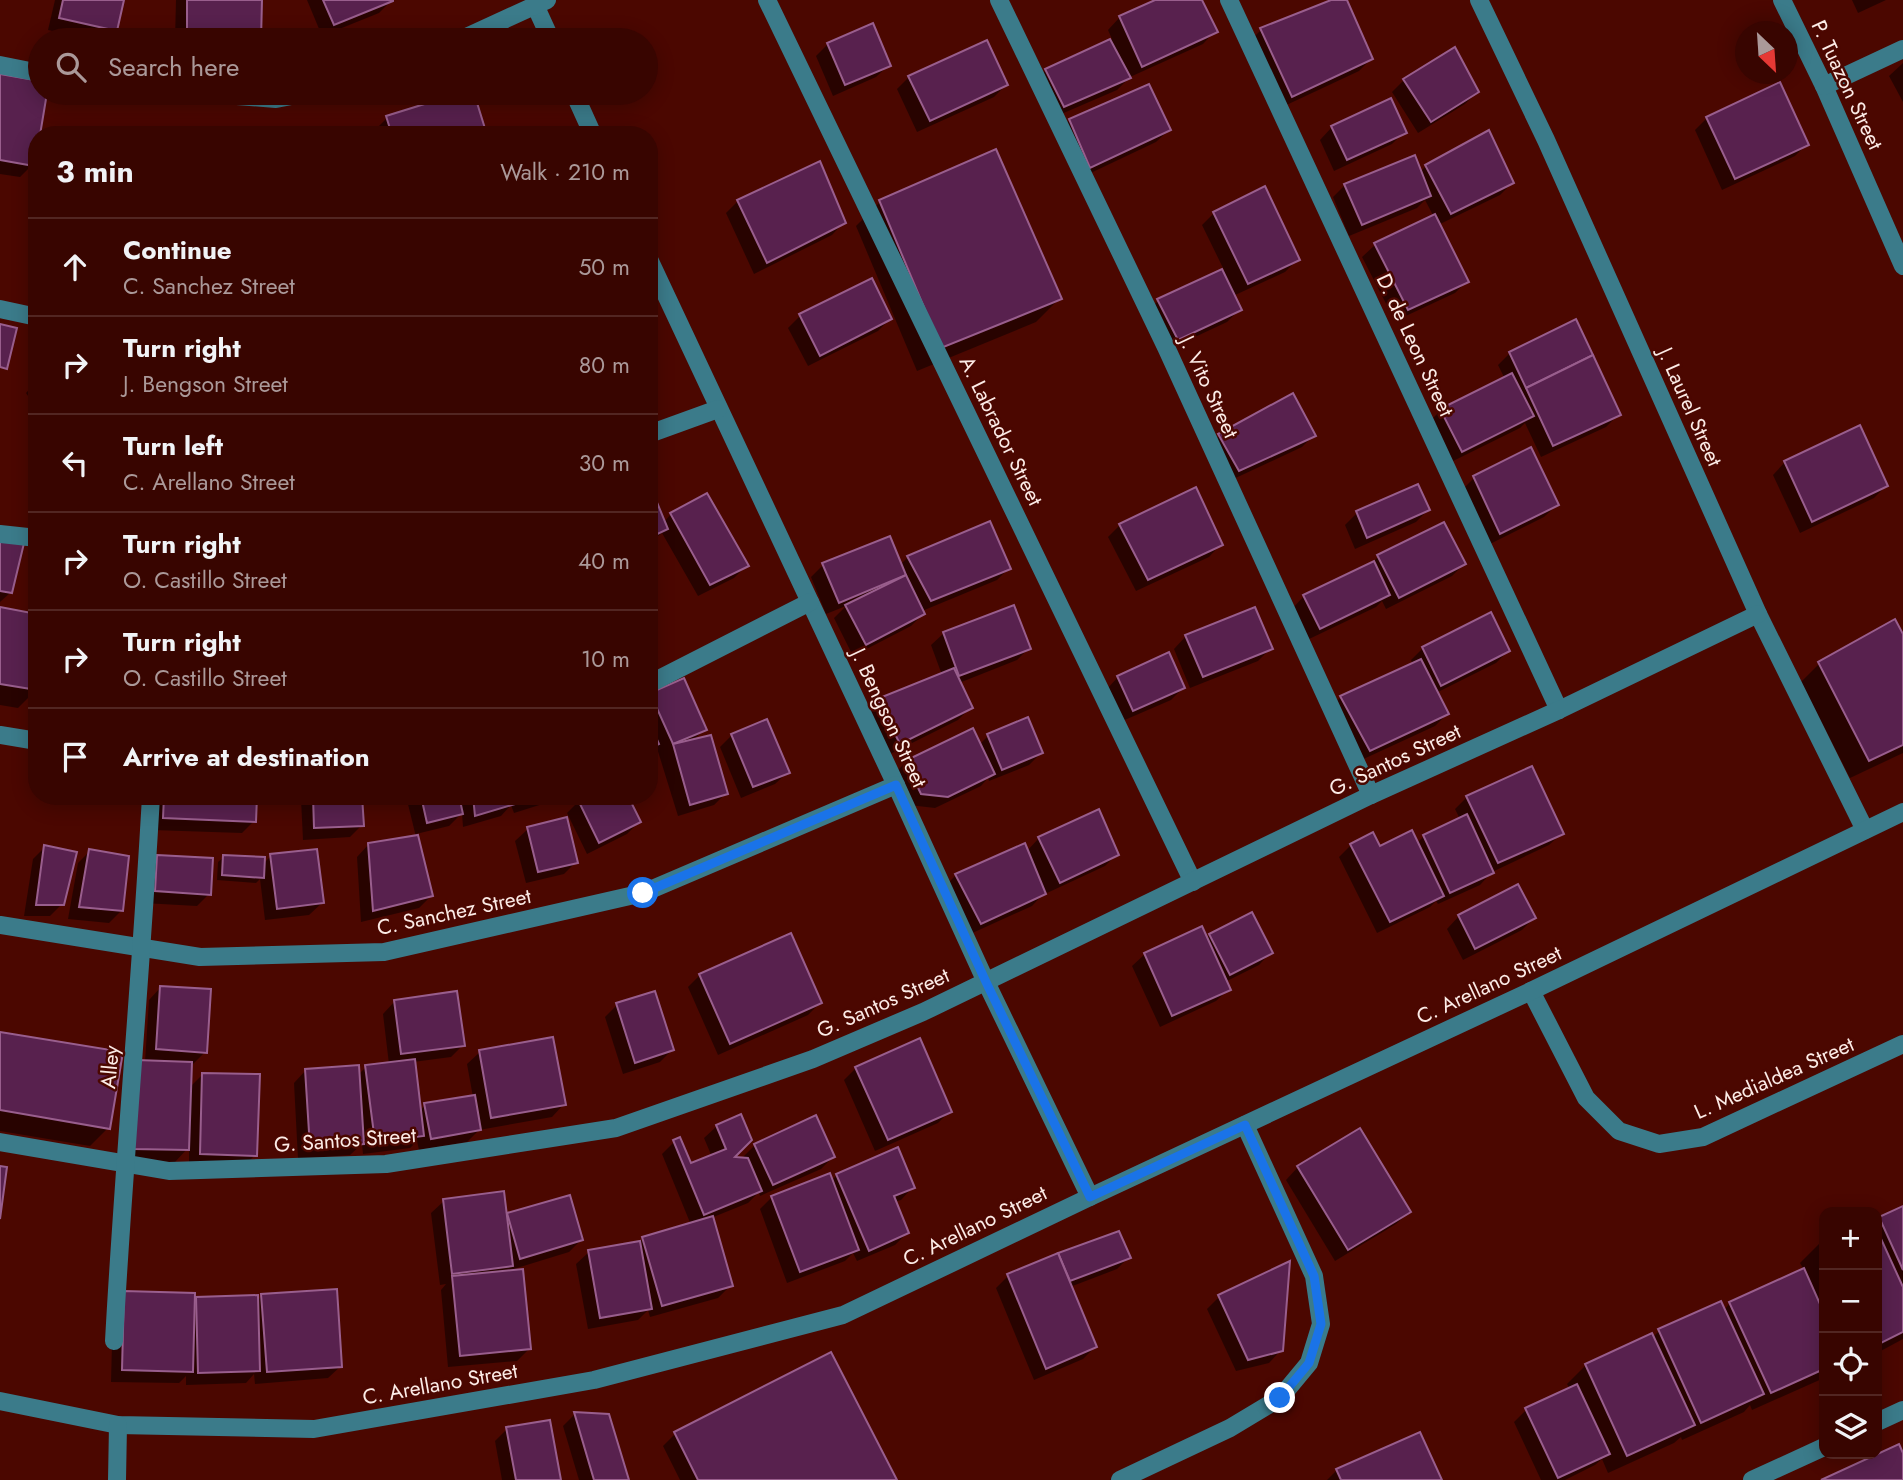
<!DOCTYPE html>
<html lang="en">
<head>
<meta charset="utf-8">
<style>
	:root { --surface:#380500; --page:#3f0f0a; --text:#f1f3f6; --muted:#ab9999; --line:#522622 }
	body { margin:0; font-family:Jost,sans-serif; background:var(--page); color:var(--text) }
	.controls { position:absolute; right:21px; bottom:21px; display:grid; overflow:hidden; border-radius:14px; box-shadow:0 4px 18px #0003 }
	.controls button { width:63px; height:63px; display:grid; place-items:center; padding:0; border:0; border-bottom:2px solid var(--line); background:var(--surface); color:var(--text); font:35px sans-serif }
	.compass { position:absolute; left:1735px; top:21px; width:63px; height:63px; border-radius:50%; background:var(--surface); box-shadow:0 4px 18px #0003; rotate:155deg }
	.stop { position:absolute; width:21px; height:21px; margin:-16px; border:5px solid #1a73e8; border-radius:50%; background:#fff }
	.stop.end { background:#1a73e8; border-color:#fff; box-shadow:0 2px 7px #0008 }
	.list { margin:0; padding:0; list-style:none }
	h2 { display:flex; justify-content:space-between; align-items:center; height:91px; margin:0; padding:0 28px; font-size:30px }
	h2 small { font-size:23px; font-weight:400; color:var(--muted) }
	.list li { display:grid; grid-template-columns:46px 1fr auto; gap:21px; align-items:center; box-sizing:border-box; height:98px; padding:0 28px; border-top:2px solid var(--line) }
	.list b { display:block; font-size:26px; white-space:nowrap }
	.list p { margin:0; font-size:23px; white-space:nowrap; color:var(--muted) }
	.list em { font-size:23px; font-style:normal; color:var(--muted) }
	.icon { flex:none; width:38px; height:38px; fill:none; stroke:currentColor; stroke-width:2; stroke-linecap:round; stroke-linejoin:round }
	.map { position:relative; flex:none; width:1903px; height:1480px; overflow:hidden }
	.search { position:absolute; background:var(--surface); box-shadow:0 4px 18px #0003; left:28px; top:28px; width:630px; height:77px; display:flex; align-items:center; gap:18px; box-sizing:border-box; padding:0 24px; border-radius:38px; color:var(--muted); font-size:26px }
	.panel { position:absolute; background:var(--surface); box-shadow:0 4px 18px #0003; left:28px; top:126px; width:630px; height:679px; border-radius:28px }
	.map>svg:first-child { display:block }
	.shadow { fill:#0007 }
	.building { fill:#58214e; stroke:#995e8d; stroke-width:2 }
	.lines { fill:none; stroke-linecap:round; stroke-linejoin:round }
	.minor { stroke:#3b7b8a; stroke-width:18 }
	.route { stroke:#1a73e8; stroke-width:9 }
	.labels { text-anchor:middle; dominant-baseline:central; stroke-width:5; stroke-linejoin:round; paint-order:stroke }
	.street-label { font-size:21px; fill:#fcebe6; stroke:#4b0700 }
</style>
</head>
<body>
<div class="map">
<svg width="1903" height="1480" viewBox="0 0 1903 1480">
	<rect width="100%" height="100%" fill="#4b0700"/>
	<!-- shadow -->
	<g class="shadow">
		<polygon points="55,0 123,0 115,30 106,40 93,40 48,30"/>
		<polygon points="176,0 260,0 260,40 175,40"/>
		<polygon points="307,0 391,0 391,1 379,13 322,36"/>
		<polygon points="1159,0 1200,0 1215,31 1203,44 1130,77 1117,90 1052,118 1034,82 1046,70 1112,39 1108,30 1120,17"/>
		<polygon points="1336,0 1345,0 1371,59 1359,71 1280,108 1249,42 1261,30"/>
		<polygon points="1852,0 1886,0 1858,13"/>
		<polygon points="828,44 889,65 876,77 833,96 816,56"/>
		<polygon points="1903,63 1903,102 1889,76"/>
		<polygon points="0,76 40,83 40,93 45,93 32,165 20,177 0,174"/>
		<polygon points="909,77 1006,85 994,97 917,132 897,89"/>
		<polygon points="1404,80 1477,92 1465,104 1418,133 1392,92"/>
		<polygon points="1148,86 1169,130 1156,142 1078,179 1057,133 1070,120"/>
		<polygon points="465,93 472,93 485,135 370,135 387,118"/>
		<polygon points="1707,118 1807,144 1795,156 1722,190 1695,130"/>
		<polygon points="1332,127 1404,132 1392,144 1334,171 1320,140"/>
		<polygon points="995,152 1060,298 1036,322 917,371 856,226 880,202"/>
		<polygon points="1426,166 1512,183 1500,195 1438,225 1467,281 1455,293 1395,321 1362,257 1375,245 1434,217 1425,200 1417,208 1349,236 1333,197 1345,185 1420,172"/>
		<polygon points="738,201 844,222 832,235 754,274 726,213"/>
		<polygon points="1214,213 1298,259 1285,272 1233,296 1239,310 1227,322 1165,351 1146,313 1158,301 1224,270 1202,225"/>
		<polygon points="871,280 890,319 878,331 808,366 788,328 800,316"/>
		<polygon points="1510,353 1618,415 1606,427 1541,457 1525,423 1520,428 1449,463 1429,422 1441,410 1505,379 1498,365"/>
		<polygon points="37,381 37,409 26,393"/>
		<polygon points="1314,435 1302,447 1227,482 1207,448 1219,436"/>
		<polygon points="1785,462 1886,486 1874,498 1800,533 1773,475"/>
		<polygon points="1474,478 1557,505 1544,517 1488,545 1462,490"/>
		<polygon points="649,488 664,522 671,514 746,566 734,578 698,596 662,533 649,543"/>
		<polygon points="1428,510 1416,522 1355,549 1345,525 1357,513"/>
		<polygon points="989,523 1009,568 997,580 922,611 923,614 911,626 853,656 834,618 846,606 826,614 811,577 823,565 901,564 908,557"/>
		<polygon points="1120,525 1221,544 1209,557 1136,591 1108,537"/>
		<polygon points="0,542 10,593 0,602"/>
		<polygon points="1378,557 1464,564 1452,576 1386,609 1382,601 1376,607 1307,640 1292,609 1304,596 1370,565"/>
		<polygon points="0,609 36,690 18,708 0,705"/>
		<polygon points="944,633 1029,648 1017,660 959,683 971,707 958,720 888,755 866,713 878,701 942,675 931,645"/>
		<polygon points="1186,636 1271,648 1258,661 1190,688 1174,649"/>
		<polygon points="1903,638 1903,753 1850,778 1801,682 1819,664"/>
		<polygon points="1423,648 1508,651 1496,663 1436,693 1447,714 1435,726 1357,762 1329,709 1341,697 1413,665 1411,660"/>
		<polygon points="1118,677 1183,688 1171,700 1120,722 1106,690"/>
		<polygon points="651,694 704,729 693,741 726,793 714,805 678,816 656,745 649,752 649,696"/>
		<polygon points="732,735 788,772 775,784 741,798 720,747"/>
		<polygon points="988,736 1041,753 1029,765 989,781 988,778 981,786 935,808 909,805 894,774 906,762 979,745"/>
		<polygon points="153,796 255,796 254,821 242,833 152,830"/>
		<polygon points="303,796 360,796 362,825 350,837 303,840 301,799"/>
		<polygon points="406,796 457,796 460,808 462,808 461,796 555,796 549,802 514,813 511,805 501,816 463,827 462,813 449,826 416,834 431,896 419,908 361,922 357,857 369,844 416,837"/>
		<polygon points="1467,797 1562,833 1549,845 1492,872 1480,885 1438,904 1436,901 1430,907 1377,933 1339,857 1351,845 1380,848 1417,843 1424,836 1460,819 1455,809"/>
		<polygon points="579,801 639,822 627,834 587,854 567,813"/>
		<polygon points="528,829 576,862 564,874 526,883 515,841"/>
		<polygon points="1039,838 1117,854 1105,866 1047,893 1046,891 1032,906 968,935 944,887 956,875 1026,852"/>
		<polygon points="45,847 62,904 50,916 24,916 33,859"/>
		<polygon points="90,851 121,911 109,923 68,919 78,863"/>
		<polygon points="158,856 209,894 197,906 143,903 145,869"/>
		<polygon points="271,856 322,903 309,915 265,920 260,879 256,883 217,880 218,862 224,857 263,864"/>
		<polygon points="1459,916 1534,918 1522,930 1463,960 1447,929"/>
		<polygon points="1210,935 1271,952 1259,965 1225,982 1229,989 1216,1001 1160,1027 1132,966 1145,954 1206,939"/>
		<polygon points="700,975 820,1003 808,1015 718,1055 688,987"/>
		<polygon points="161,987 205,1052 193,1064 190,1064 189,1088 203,1074 255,1155 243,1167 189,1166 189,1147 175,1162 122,1160 145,1062 149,1000"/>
		<polygon points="395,1001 463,1045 451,1057 413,1062 420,1111 425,1105 473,1097 467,1064 480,1052 564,1104 552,1117 479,1130 467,1142 419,1150 417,1141 410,1148 363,1154 362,1144 350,1155 298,1159 294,1083 306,1070 358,1075 366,1067 389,1064 383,1014"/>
		<polygon points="617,1005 672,1050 660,1062 623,1074 605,1017"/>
		<polygon points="0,1034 108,1128 90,1146 0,1131"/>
		<polygon points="856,1068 950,1111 938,1123 875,1151 844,1080"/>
		<polygon points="717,1126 731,1158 744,1159 743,1157 755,1145 833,1157 821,1169 760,1196 759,1192 748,1203 711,1218 731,1285 718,1298 650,1317 648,1310 638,1320 588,1329 576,1264 589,1252 639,1243 643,1239 691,1225 662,1154 674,1142 690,1165 712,1157 704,1138"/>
		<polygon points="1298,1167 1409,1212 1396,1224 1335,1261 1286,1180"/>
		<polygon points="837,1175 913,1187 901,1200 894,1202 907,1233 895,1245 857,1261 853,1253 845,1261 787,1283 760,1209 772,1197 831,1181"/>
		<polygon points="444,1201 505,1218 508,1215 581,1240 569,1252 507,1271 529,1349 517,1361 448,1367 441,1290 446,1284 440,1285 431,1213"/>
		<polygon points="1903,1207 1903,1339 1877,1353 1877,1221"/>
		<polygon points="1118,1233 1129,1257 1117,1269 1070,1287 1095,1347 1083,1359 1034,1380 996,1288 1008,1276"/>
		<polygon points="1824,1242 1824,1378 1752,1410 1750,1405 1744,1412 1682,1440 1681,1437 1674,1443 1608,1473 1602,1459 1595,1465 1565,1480 1541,1480 1514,1422 1526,1410 1570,1389 1567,1384 1586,1365 1653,1337 1659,1331 1724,1310 1730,1303 1804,1270 1800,1263 1819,1244"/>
		<polygon points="262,1296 341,1366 328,1378 255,1384 254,1374 246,1383 186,1385 186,1376 179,1383 111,1382 113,1305 193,1302 197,1298 257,1301"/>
		<polygon points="1219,1297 1281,1350 1269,1363 1236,1371 1207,1309"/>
		<polygon points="575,1414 627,1480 579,1480 563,1426"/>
		<polygon points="507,1429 559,1480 502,1480 495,1441"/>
		<polygon points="675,1434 895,1480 680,1480 663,1446"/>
		<polygon points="1337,1470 1440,1480 1327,1480"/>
	</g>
	<!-- building -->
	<g class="building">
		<polygon points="63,0 124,0 117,31 59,18"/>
		<polygon points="187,0 262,0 261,40 187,40"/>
		<polygon points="323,0 393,0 393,1 334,25"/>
		<polygon points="1155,0 1202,0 1218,32 1142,67 1119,16"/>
		<polygon points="1331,0 1347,0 1373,59 1292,97 1260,28"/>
		<polygon points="873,23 891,66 845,85 827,43"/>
		<polygon points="1110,39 1131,78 1064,107 1045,69"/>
		<polygon points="987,40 1008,85 930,121 908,76"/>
		<polygon points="1455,47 1479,92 1431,122 1403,79"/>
		<polygon points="0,74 40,81 40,93 47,93 40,135 37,135 34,166 0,160"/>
		<polygon points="1780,82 1809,145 1735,179 1706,117"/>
		<polygon points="1149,84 1171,130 1090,168 1069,119"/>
		<polygon points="460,93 474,93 487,135 392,135 386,116"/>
		<polygon points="1391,98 1407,133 1347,160 1331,126"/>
		<polygon points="1489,130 1514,183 1451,214 1425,165"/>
		<polygon points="996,149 1062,299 941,348 879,200"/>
		<polygon points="1415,155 1431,196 1362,225 1344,184"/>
		<polygon points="820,161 846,223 767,263 737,200"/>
		<polygon points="1265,186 1300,260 1248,284 1213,212"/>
		<polygon points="1435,214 1469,282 1408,310 1374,243"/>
		<polygon points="1222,269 1242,310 1178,340 1157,299"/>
		<polygon points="872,278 892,319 820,356 799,314"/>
		<polygon points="1576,319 1593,355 1526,388 1509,352"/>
		<polygon points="0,324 17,328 7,369 0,367"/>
		<polygon points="1593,355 1621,415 1553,446 1526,388"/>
		<polygon points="1512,373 1534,416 1462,452 1440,409"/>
		<polygon points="1293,393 1316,436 1239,471 1218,434"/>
		<polygon points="1860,425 1888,486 1812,522 1784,461"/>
		<polygon points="1531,447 1559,505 1500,534 1473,476"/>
		<polygon points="649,483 668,529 649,538"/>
		<polygon points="1418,484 1430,510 1367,538 1356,511"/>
		<polygon points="1196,487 1223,545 1148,580 1119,524"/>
		<polygon points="707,493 749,566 710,585 670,513"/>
		<polygon points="990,521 1011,569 931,601 907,556"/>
		<polygon points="1444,522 1466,564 1399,598 1377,555"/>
		<polygon points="890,536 906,575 839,603 822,563"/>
		<polygon points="25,539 12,593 0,591 0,540"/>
		<polygon points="1374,561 1390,595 1320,629 1303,595"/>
		<polygon points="906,575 925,614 866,645 845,605"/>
		<polygon points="1014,605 1031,649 959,676 943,632"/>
		<polygon points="0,607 37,614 37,690 0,684"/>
		<polygon points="1255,607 1273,649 1203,677 1185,635"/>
		<polygon points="1491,612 1510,651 1441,686 1422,647"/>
		<polygon points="1895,619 1903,634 1903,745 1869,761 1818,662"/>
		<polygon points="1169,652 1185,688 1133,711 1117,676"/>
		<polygon points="1421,659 1449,714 1370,751 1340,696"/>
		<polygon points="954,668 973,708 900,744 877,699"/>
		<polygon points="684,678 707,730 673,744 650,693"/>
		<polygon points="1028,717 1043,753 1002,770 987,734"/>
		<polygon points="767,719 790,773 753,787 731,734"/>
		<polygon points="649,721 659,744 649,749"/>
		<polygon points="973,728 995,774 948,797 921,794 905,761"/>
		<polygon points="711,735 728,794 690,805 673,744"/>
		<polygon points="1532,766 1564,834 1498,863 1466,796"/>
		<polygon points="164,796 257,796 256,822 163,818"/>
		<polygon points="313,796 362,796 364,826 314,828"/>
		<polygon points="421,796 459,796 463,814 427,823"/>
		<polygon points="473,796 513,796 515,804 475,816"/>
		<polygon points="585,796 628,796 641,822 599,843 578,800"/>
		<polygon points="1099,809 1119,855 1060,883 1038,837"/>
		<polygon points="1467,814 1494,873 1450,893 1423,835"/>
		<polygon points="567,817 578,863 538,872 527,827"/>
		<polygon points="1412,830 1444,896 1390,922 1350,844 1373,832 1380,846"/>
		<polygon points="418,835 433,896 373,911 368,843"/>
		<polygon points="1025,843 1046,894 981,924 955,874"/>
		<polygon points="44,845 77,852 64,905 36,905"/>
		<polygon points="89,849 129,856 123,911 79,907"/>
		<polygon points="317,849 324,903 277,909 270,854"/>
		<polygon points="157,855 213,858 211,895 155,891"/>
		<polygon points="223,855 265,857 264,878 222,875"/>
		<polygon points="1518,884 1536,918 1475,949 1458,915"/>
		<polygon points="1252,912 1273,953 1230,975 1209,934"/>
		<polygon points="1202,926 1231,990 1172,1016 1144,953"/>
		<polygon points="791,933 822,1003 730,1044 699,974"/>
		<polygon points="160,986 211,989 207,1053 156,1049"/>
		<polygon points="457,991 465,1046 401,1054 394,1000"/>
		<polygon points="655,991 674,1050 635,1063 616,1003"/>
		<polygon points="0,1032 123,1052 110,1129 0,1110"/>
		<polygon points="553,1037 566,1105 491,1118 479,1050"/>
		<polygon points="920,1038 952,1112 888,1140 855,1067"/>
		<polygon points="415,1059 424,1136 375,1142 365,1065"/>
		<polygon points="137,1060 192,1062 189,1150 133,1149"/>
		<polygon points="359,1065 364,1144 310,1148 305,1069"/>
		<polygon points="202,1073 260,1074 257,1156 200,1154"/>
		<polygon points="475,1095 481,1130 431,1139 424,1103"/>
		<polygon points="741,1114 752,1140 735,1157 748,1158 762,1191 704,1215 673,1140 680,1137 691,1163 726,1149 716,1125"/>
		<polygon points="816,1115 835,1157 773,1185 754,1144"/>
		<polygon points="1360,1128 1411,1212 1348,1250 1297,1166"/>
		<polygon points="898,1147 915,1188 894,1196 909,1233 869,1251 836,1174"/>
		<polygon points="0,1166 7,1167 0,1219"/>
		<polygon points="830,1173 859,1250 800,1272 771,1196"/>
		<polygon points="504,1191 513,1266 452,1274 443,1199"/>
		<polygon points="570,1195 583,1240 520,1259 507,1213"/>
		<polygon points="1903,1206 1903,1270 1879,1217"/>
		<polygon points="713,1216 733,1286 662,1306 642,1237"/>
		<polygon points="1877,1230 1903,1287 1903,1332 1877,1345"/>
		<polygon points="1119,1231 1131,1258 1070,1281 1058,1253"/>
		<polygon points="640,1241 652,1309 600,1318 588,1250"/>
		<polygon points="1058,1253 1097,1347 1046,1369 1007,1274"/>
		<polygon points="1290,1261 1283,1351 1248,1360 1218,1295"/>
		<polygon points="1804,1268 1824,1313 1824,1369 1771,1393 1729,1302"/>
		<polygon points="523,1269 531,1349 460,1356 452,1276"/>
		<polygon points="337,1289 342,1367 267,1372 261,1294"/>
		<polygon points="124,1291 195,1293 193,1372 122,1370"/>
		<polygon points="258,1295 260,1371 198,1373 196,1297"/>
		<polygon points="1721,1301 1764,1394 1701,1423 1658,1329"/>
		<polygon points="1652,1333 1695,1425 1627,1456 1585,1364"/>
		<polygon points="831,1352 897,1480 698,1480 674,1432"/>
		<polygon points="1577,1384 1610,1454 1558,1478 1525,1408"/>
		<polygon points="574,1412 609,1414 629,1480 594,1480"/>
		<polygon points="550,1420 561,1480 516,1480 506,1427"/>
		<polygon points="1420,1432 1442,1480 1341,1480 1336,1469"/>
		<polygon points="1899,1444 1903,1453 1903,1480 1821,1480"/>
	</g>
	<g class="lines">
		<!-- minor -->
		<g class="minor">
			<polyline points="767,0 1193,882"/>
			<polyline points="999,0 1166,347 1371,795"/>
			<polyline points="1229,0 1559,710"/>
			<polyline points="1479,0 1546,140 1758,614 1865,830"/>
			<polyline points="1782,0 1824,86 1903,266"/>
			<polyline points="535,5 551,40"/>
			<polyline points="460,40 547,0"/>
			<polyline points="0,65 40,73"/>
			<polyline points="1824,86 1903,49"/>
			<polyline points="197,93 276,99 307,93"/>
			<polyline points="574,93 593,135"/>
			<polyline points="649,259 896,785 986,982 1090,1197"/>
			<polyline points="0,309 37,317"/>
			<polyline points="649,434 718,409"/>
			<polyline points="0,534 37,538"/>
			<polyline points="649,684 810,602"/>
			<polyline points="0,735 37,741"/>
			<polyline points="0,925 200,957 384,952 643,893 896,785"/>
			<polyline points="1531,991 1586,1098 1619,1131 1659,1144 1703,1137 1903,1044"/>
			<polyline points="0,1142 169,1171 386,1164 616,1128 813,1059 923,1012 1371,795 1559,710 1758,614"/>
			<path d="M114 1341C124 1159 141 978 151 796"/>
			<polyline points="0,1401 118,1425 314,1429 594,1380 843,1315 1090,1197 1531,991 1903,812"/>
			<polyline points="1877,1422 1903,1410"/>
			<polyline points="117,1480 118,1425"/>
			<polyline points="1120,1480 1230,1428 1280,1398 1309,1363 1321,1324 1314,1276 1245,1125"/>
			<polyline points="1752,1480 1824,1447"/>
		</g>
	</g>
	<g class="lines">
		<!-- route -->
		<polyline class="route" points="643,893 896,785 986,982 1090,1197 1245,1125 1314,1276 1321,1324 1309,1363 1280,1398"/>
	</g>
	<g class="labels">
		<!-- street labels -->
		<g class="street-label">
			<text transform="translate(1847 85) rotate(65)">P. Tuazon Street</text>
			<text transform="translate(1415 345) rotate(65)">D. de Leon Street</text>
			<text transform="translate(1209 387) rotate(65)">J. Vito Street</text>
			<text transform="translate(1690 407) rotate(66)">J. Laurel Street</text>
			<text transform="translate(1001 431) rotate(64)">A. Labrador Street</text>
			<text transform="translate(889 718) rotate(65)">J. Bengson Street</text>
			<text transform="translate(1395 760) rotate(-25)">G. Santos Street</text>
			<text transform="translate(454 912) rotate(-12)">C. Sanchez Street</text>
			<text transform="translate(1489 985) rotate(-25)">C. Arellano Street</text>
			<text transform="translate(883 1003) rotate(-24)">G. Santos Street</text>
			<text transform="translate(110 1067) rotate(-85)">Alley</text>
			<text transform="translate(1774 1078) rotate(-24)">L. Medialdea Street</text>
			<text transform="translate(345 1140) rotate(-4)">G. Santos Street</text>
			<text transform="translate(975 1226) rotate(-26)">C. Arellano Street</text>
			<text transform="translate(440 1384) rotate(-10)">C. Arellano Street</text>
		</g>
	</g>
</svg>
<div class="controls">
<button>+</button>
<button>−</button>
<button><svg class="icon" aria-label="locate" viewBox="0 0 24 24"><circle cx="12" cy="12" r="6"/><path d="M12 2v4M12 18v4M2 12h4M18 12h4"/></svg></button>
<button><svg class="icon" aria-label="layers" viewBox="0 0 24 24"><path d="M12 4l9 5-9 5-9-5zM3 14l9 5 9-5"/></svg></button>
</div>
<svg class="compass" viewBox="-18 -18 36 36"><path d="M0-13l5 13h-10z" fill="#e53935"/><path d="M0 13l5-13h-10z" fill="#ab9999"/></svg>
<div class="stop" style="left:643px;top:893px"></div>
<div class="stop end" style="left:1280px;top:1398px"></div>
<div class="search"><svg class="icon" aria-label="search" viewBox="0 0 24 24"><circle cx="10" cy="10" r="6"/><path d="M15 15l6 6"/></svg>Search here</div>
<section class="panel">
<h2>3 min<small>Walk · 210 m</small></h2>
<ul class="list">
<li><svg class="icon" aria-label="ahead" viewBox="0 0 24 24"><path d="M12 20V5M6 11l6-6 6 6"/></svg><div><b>Continue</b><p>C. Sanchez Street</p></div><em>50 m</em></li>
<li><svg class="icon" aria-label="right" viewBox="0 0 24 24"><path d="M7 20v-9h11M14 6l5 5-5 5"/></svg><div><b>Turn right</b><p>J. Bengson Street</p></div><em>80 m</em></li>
<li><svg class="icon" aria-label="left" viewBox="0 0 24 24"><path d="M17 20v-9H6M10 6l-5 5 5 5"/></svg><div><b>Turn left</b><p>C. Arellano Street</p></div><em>30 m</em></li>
<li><svg class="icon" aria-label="right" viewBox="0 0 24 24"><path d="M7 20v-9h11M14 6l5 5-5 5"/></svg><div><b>Turn right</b><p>O. Castillo Street</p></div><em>40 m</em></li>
<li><svg class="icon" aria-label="right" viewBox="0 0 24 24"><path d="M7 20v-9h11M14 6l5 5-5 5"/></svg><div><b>Turn right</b><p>O. Castillo Street</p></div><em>10 m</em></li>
<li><svg class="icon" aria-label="arrive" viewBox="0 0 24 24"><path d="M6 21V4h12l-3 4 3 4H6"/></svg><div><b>Arrive at destination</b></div></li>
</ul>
</section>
</div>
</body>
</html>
